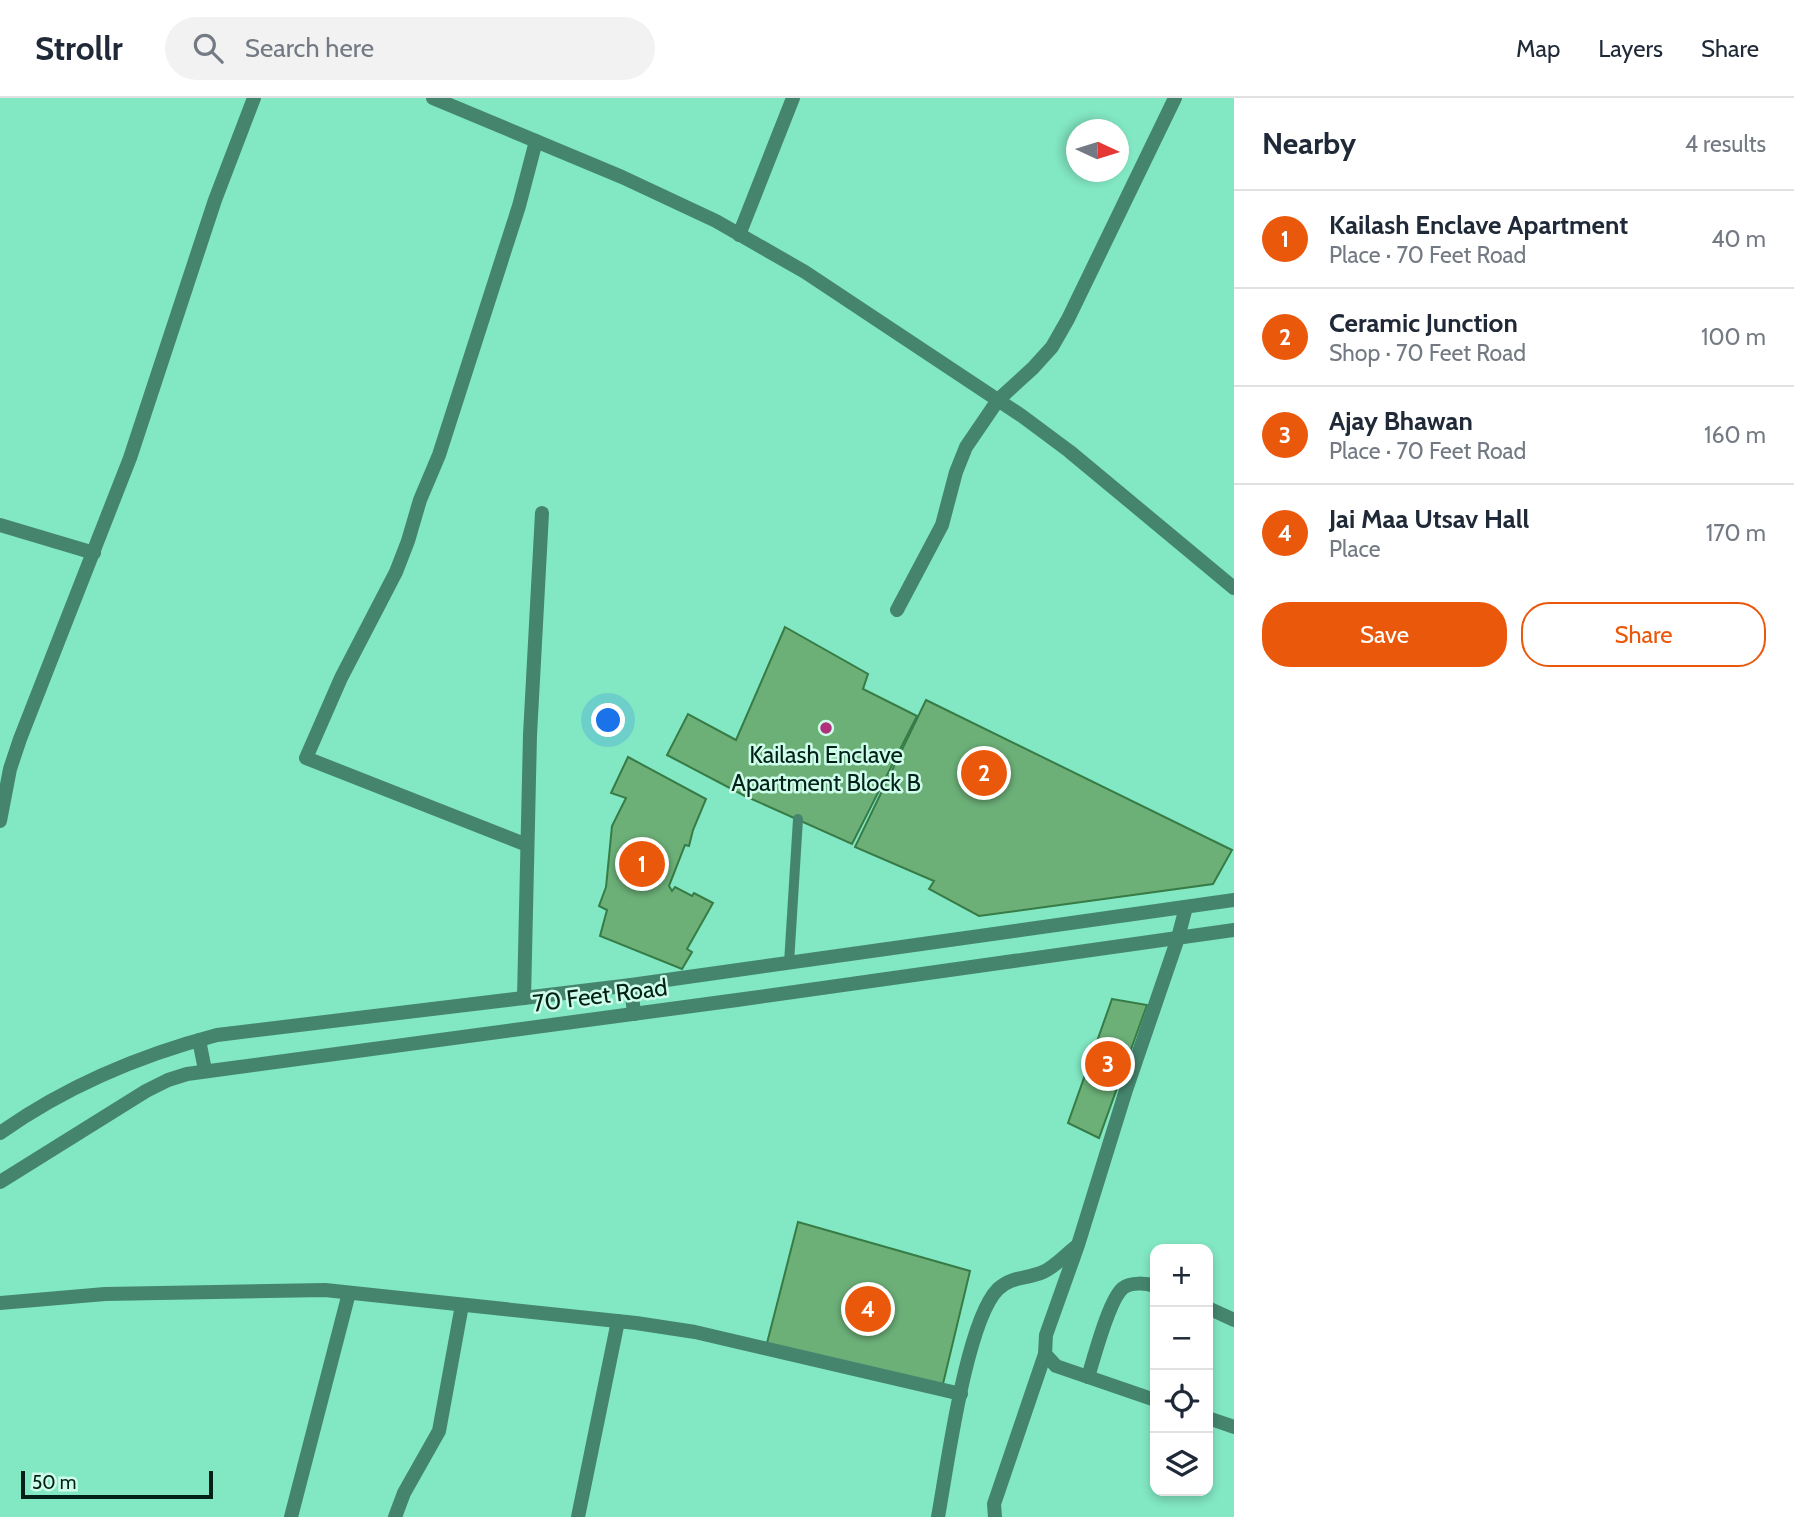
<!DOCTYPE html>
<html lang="en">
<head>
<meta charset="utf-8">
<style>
	:root { --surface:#fff; --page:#f2f2f3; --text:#1f2937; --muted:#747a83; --line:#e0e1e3; --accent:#ea580c }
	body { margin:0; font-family:Cabin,sans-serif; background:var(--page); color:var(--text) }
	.controls { position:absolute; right:21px; bottom:21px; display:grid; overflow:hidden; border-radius:14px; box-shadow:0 4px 10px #0003 }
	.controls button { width:63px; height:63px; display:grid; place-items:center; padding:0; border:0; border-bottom:2px solid var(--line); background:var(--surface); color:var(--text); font:35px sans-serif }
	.compass { position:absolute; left:1066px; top:21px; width:63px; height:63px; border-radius:50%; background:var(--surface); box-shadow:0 4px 10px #0003; rotate:94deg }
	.scale { position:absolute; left:21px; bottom:18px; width:192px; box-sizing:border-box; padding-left:7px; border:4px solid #012118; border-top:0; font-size:19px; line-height:24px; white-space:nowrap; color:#012118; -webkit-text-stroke:5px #cefdea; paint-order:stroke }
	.you { position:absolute; left:609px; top:623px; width:24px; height:24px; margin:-18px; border:5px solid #fff; border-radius:50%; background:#1a73e8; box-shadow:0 0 0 10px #1a73e833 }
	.badge { display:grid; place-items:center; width:46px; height:46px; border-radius:50%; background:var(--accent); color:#fff; font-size:23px; font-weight:700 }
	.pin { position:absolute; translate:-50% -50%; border:4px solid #fff; box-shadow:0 2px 7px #0006 }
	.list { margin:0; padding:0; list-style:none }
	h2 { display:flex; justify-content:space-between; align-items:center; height:91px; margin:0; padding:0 28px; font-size:30px }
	h2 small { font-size:23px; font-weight:400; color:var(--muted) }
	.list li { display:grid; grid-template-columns:46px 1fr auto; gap:21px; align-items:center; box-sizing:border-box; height:98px; padding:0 28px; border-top:2px solid var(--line) }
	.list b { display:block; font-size:26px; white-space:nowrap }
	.list p { margin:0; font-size:23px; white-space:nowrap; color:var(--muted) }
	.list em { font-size:23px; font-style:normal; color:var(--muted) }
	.actions { display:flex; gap:14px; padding:21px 28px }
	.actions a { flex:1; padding:16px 0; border:2px solid var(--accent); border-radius:28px; text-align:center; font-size:24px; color:var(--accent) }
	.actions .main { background:var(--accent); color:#fff }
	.icon { flex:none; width:38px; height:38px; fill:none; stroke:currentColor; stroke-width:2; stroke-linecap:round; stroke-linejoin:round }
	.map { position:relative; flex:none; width:1234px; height:1419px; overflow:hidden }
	header { display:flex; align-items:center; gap:42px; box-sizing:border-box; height:98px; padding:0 35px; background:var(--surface); border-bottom:2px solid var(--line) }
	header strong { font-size:33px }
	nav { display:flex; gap:38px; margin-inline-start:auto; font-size:24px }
	.search { width:490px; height:63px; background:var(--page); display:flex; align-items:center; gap:18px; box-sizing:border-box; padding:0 24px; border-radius:38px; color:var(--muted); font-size:26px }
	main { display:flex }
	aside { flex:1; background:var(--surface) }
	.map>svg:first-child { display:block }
	.building { fill:#6cb078; stroke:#377b46; stroke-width:2 }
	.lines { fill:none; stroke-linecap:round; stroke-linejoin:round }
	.service { stroke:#45856e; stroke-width:10 }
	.minor { stroke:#45856e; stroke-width:14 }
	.poi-dot { fill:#b1307c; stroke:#cefdea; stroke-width:2.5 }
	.labels { text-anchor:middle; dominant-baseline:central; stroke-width:5; stroke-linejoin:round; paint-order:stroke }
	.poi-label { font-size:24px; fill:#012118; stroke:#cefdea }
	.street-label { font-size:24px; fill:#012118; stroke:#cefdea }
</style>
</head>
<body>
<header>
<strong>Strollr</strong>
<div class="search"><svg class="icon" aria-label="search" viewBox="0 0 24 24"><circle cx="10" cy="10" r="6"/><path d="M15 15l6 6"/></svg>Search here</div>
<nav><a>Map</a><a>Layers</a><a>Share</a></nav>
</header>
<main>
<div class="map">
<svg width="1234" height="1419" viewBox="0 0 1234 1419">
	<rect width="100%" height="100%" fill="#82e7c3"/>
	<!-- building -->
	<g class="building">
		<polygon points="785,529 868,576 863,591 917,618 852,746 745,698 667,657 688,616 736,642"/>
		<polygon points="926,602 1232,752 1213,786 979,818 929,791 934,783 855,749"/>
		<polygon points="628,659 706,701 693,732 689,748 685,747 669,788 672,793 675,789 692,798 694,795 713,805 687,851 692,854 682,871 600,838 607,812 599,808 606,789 612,728 626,700 611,695"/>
		<polygon points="1112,901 1147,907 1099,1040 1068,1025"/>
		<polygon points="798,1124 970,1173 942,1290 766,1249"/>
	</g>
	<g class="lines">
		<!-- service -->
		<polyline class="service" points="789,865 798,721"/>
		<!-- minor -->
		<g class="minor">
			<polyline points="433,0 622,79 716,123 805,174 1022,318 1069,353 1234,490"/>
			<polyline points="739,137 793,0"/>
			<polyline points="0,427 94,455"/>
			<polyline points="897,512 942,427 956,374 966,349 998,302 1033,270 1052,249 1068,221 1175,0"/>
			<polyline points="0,723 10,671 20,641 130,360 215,102 254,0"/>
			<polyline points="527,747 306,660 341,580 396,474 408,443 420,402 439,357 519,108 536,43"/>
			<polyline points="631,887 634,916"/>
			<polyline points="524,900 530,637 542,415"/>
			<polyline points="199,942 205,972"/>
			<path d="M0 1035C65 989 141 957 217 937L631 887 1234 802"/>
			<polyline points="0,1084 146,993 168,982 187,976 737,902 1234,832"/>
			<polyline points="0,1205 105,1196 325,1192 636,1225 695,1234 961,1296"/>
			<polyline points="1208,1210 1234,1222"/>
			<path d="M1088 1279C1094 1260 1109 1201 1123 1190 1131 1184 1146 1185 1155 1188"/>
			<polyline points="1155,1302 1056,1268 1045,1256 1046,1237 1078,1147 1126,992 1178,840 1186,809"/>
			<polyline points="1208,1320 1234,1329"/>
			<polyline points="291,1419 349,1195"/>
			<polyline points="395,1419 404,1395 439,1333 462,1207"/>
			<polyline points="578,1419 618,1223"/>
			<path d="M938 1419C947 1370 966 1223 998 1191 1012 1178 1027 1181 1043 1174 1055 1169 1066 1156 1077 1148"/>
			<polyline points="995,1419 994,1406 1045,1256"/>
		</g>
	</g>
	<!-- markers -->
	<circle class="poi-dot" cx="826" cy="630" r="7"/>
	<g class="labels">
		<!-- poi labels -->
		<g class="poi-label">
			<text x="826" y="656">Kailash Enclave<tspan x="826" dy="28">Apartment Block B</tspan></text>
		</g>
		<!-- street labels -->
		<g class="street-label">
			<text transform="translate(600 897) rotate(-7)">70 Feet Road</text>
		</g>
	</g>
</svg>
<div class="controls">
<button>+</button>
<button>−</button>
<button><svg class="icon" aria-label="locate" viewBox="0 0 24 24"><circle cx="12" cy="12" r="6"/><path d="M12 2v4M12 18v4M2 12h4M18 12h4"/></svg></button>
<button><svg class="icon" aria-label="layers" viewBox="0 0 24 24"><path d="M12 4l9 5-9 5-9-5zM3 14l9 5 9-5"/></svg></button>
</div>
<svg class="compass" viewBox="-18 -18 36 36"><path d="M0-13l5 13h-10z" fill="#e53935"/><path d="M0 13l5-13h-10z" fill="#747a83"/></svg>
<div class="scale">50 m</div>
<div class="you"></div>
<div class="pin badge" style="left:642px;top:766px">1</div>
<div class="pin badge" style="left:984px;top:675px">2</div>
<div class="pin badge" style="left:1108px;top:966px">3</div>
<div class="pin badge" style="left:868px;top:1211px">4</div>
</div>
<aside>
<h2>Nearby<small>4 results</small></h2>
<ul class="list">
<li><span class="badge">1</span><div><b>Kailash Enclave Apartment</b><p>Place · 70 Feet Road</p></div><em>40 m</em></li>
<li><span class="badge">2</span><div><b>Ceramic Junction</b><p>Shop · 70 Feet Road</p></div><em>100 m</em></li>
<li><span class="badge">3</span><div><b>Ajay Bhawan</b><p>Place · 70 Feet Road</p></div><em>160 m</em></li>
<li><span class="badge">4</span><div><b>Jai Maa Utsav Hall</b><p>Place</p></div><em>170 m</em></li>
</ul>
<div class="actions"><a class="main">Save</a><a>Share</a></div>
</aside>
</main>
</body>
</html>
